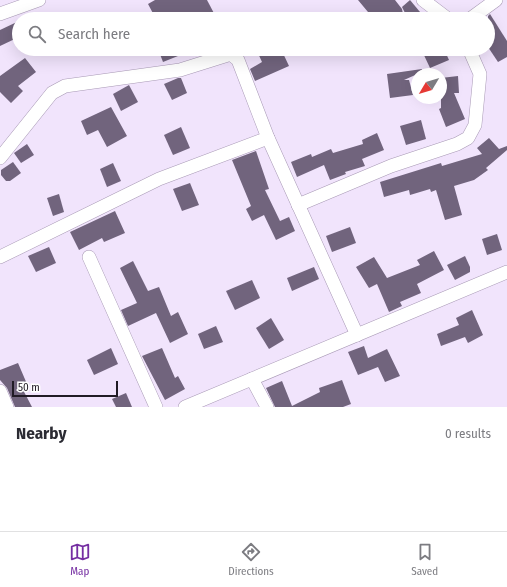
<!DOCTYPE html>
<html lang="en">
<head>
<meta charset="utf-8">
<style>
	:root { --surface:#fff; --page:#f2f2f3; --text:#2b2b33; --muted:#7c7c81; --line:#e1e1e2; --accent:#752ea2 }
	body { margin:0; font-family:"Fira Sans Condensed",sans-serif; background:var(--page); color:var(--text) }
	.compass { position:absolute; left:411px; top:68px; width:36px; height:36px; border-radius:50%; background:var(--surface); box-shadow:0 4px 16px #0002; rotate:232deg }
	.scale { position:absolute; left:12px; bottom:10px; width:106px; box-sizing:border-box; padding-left:4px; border:2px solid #211b25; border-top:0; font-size:11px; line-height:14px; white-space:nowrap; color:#211b25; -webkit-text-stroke:3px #fff; paint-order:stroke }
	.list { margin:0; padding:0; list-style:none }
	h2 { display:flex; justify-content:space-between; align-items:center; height:52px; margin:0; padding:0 16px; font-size:17px }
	h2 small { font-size:13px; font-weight:400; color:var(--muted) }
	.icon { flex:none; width:22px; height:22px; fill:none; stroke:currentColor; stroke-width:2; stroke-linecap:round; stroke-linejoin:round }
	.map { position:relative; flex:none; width:507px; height:407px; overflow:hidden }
	.search { position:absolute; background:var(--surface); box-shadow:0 4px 16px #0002; left:12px; right:12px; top:12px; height:44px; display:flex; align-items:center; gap:10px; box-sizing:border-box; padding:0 14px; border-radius:22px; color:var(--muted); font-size:15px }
	.sheet { height:124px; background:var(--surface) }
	nav { display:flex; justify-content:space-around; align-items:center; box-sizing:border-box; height:56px; border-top:1px solid var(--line); background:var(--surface); font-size:11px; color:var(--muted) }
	nav a { display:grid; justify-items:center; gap:2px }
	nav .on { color:var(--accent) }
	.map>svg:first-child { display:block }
	.building { fill:#71647d }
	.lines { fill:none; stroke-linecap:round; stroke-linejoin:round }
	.minor-casing { stroke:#a899b5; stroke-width:14 }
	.minor { stroke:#fff; stroke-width:13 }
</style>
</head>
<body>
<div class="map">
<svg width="507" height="407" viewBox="0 0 507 407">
	<rect width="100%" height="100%" fill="#f1e4fc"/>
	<!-- building -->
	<g class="building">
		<polygon points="155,0 207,0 217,19 156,19 148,4"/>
		<polygon points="358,0 395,0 402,9 404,19 359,19 368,12"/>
		<polygon points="410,0 420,12 411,19 408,19 402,7"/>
		<polygon points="490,14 507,41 507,57 498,62 488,47 488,16"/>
		<polygon points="19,21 19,37 0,46 0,30"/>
		<polygon points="158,49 193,49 193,50 163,62"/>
		<polygon points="256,49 281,49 289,66 255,81 250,69 262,62"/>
		<polygon points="431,49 444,49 449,60 430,68 423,53"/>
		<polygon points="25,58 36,72 18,86 23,91 11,103 0,92 0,76"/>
		<polygon points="422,69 422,72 404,80 409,80 413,95 390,98 387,74"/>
		<polygon points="458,76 459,93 454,93 465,119 446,127 439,109 441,108 441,78"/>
		<polygon points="178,78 181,78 187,93 172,100 164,84"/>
		<polygon points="129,85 138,102 121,111 113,94"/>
		<polygon points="111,107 127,136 107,147 98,130 87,135 81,121"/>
		<polygon points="421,120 426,139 406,145 400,126"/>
		<polygon points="181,127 190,148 173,155 164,135"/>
		<polygon points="377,133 384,150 362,159 365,166 345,172 346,174 330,180 324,165 297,177 291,162 311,154 312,157 331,149 333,153 363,144 362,140"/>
		<polygon points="489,138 499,149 507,146 507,150 486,168 488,170 474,180 454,186 462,215 445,220 436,190 431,192 430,189 410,195 409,190 384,197 380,182 441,163 442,166 482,154 477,148"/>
		<polygon points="27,144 34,155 21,163 14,153"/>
		<polygon points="256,151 269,189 265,190 280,221 289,217 295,231 276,240 264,215 252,221 246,209 251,206 232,160"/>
		<polygon points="13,162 21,173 10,181 6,181 1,175 1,170"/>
		<polygon points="113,163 121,181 107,187 100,169"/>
		<polygon points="190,183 199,205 182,211 173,189"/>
		<polygon points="59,194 64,212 53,216 47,198"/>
		<polygon points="115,211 125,233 104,242 102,238 79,250 70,232"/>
		<polygon points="350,227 356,243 332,252 326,236"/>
		<polygon points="497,234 502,250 487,255 482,239"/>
		<polygon points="49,247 56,263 36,272 28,256"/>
		<polygon points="434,251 444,270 417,284 421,293 400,302 402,306 389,312 377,284 369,288 356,267 374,257 387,278 420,265 417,260"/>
		<polygon points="465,256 470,267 470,272 455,280 447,265"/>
		<polygon points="133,261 148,291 159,287 171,316 178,312 188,334 170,343 156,313 128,326 121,310 137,303 120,268"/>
		<polygon points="314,267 319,279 292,291 287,278"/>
		<polygon points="252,280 260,298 235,310 226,291"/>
		<polygon points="472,310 483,335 468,343 465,337 441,346 437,334 459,325 456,318"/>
		<polygon points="271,318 284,340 269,349 256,328"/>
		<polygon points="216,326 223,342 204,349 198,334"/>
		<polygon points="364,346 368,358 387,349 400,376 385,382 378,367 358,375 348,352"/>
		<polygon points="111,348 118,364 94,375 87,360"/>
		<polygon points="162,348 175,378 178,376 185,389 165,400 142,356"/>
		<polygon points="18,363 27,384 21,386 32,407 15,407 7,388 0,380 0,370"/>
		<polygon points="342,380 351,404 343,407 275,407 266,388 282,381 292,406 320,392 319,388"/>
		<polygon points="126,393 132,407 116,407 112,399"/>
	</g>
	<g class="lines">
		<defs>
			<g id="minor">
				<polyline points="423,0 448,19"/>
				<polyline points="0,14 39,0"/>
				<polyline points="470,19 496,0"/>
				<polyline points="0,158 52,93 65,86 180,70 231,54 238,60 268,138 357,335"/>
				<polyline points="298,205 391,166 457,144 468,138 475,125 480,74 469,49"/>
				<polyline points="0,257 159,179 268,138"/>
				<polyline points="89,257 156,407"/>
				<polyline points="252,379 267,407"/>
				<polyline points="0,391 7,407"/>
				<polyline points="185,407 507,272"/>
			</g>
		</defs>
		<!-- minor casing -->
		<use href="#minor" class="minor-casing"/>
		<!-- minor -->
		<use href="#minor" class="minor"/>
	</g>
</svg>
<svg class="compass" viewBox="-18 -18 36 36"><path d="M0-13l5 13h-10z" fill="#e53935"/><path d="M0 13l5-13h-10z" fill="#7c7c81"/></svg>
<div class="scale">50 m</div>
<div class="search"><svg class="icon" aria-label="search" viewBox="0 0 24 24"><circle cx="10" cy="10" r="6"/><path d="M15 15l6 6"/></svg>Search here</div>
</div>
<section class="sheet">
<h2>Nearby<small>0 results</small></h2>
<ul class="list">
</ul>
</section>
<nav>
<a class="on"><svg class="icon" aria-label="map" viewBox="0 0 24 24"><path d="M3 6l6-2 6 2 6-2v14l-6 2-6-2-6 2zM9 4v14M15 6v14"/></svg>Map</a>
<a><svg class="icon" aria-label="directions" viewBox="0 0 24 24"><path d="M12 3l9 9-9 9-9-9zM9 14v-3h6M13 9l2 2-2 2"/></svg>Directions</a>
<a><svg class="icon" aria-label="saved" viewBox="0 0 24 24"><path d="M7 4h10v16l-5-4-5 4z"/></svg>Saved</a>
</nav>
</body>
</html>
